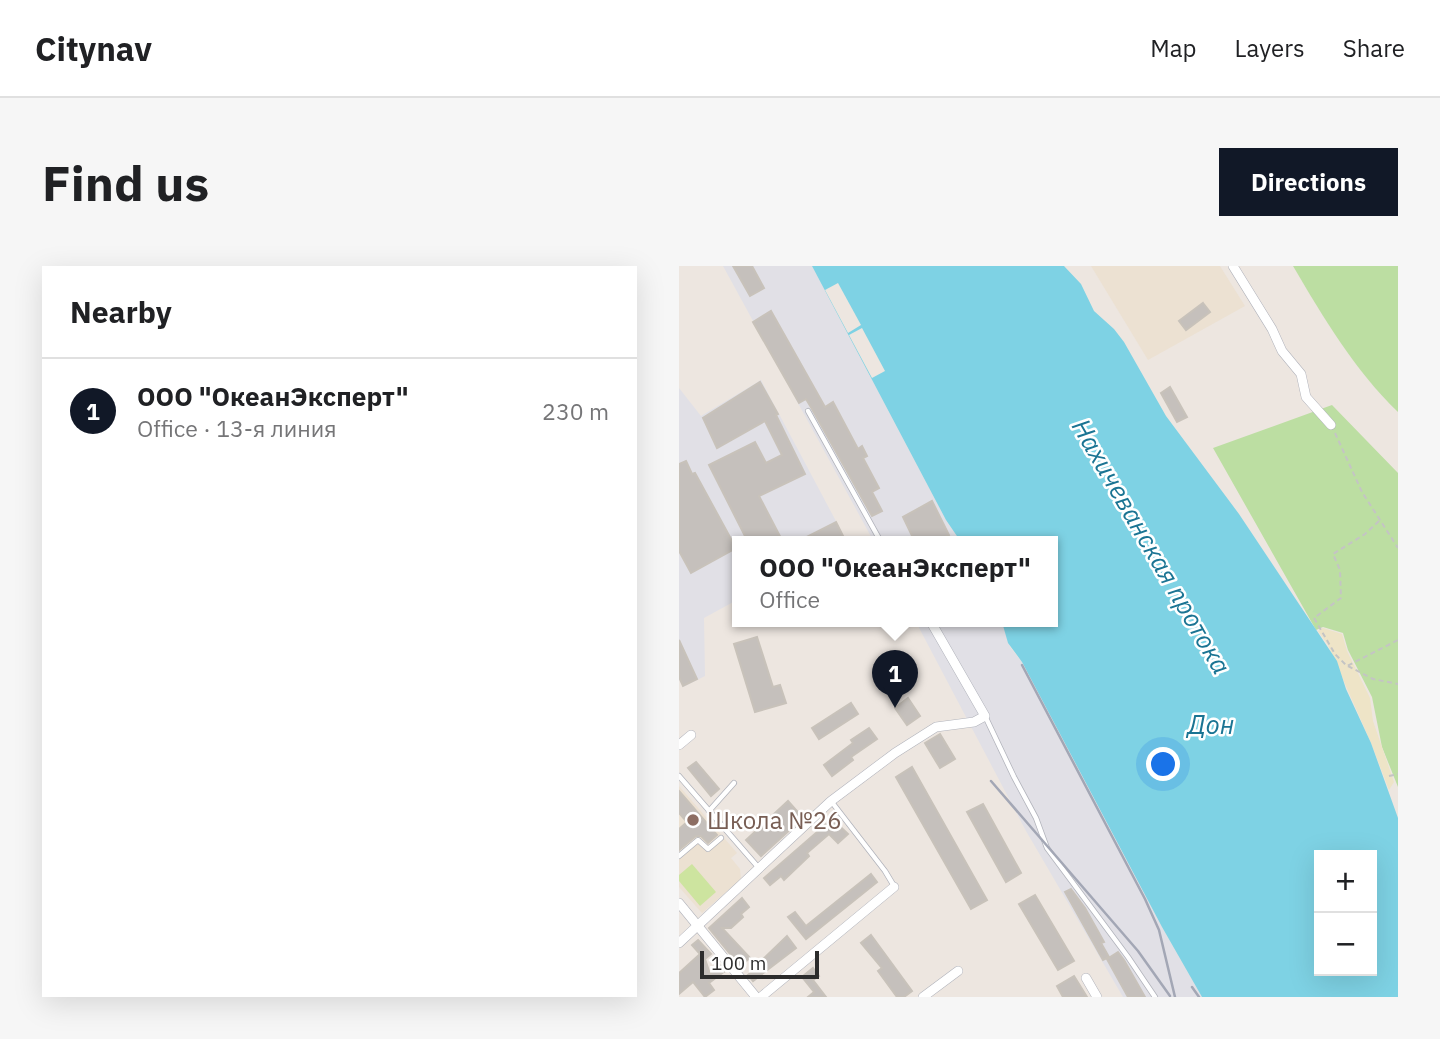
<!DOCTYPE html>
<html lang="en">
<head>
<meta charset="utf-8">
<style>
	:root { --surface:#fff; --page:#f6f6f6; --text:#202124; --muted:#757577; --line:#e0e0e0; --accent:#111827 }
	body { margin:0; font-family:"IBM Plex Sans",sans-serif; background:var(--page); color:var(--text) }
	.controls { position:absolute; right:21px; bottom:21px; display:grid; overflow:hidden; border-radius:0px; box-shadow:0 7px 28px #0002 }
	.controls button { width:63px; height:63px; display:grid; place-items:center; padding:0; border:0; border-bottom:2px solid var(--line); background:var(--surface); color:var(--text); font:35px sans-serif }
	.scale { position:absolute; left:21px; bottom:18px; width:119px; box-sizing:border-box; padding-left:7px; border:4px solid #2c2c2c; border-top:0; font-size:19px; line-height:24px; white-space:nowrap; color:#2c2c2c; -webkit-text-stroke:5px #fff; paint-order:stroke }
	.you { position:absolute; left:485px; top:499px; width:24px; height:24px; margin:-18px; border:5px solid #fff; border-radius:50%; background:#1a73e8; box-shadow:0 0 0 10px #1a73e833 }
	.badge { display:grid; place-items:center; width:46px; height:46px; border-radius:50%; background:var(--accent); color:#fff; font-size:23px; font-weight:700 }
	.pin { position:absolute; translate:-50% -58px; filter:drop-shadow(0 2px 4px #0008) }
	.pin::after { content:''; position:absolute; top:37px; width:24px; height:21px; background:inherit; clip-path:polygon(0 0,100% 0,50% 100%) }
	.popup { position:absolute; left:53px; top:270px; width:326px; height:91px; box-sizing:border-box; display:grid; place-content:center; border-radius:0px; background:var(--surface); filter:drop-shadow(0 2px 5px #0005); font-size:23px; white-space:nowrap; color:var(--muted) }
	.popup b { font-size:26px; color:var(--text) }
	.popup::after { content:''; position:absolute; left:50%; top:100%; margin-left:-14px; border:14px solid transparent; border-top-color:var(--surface) }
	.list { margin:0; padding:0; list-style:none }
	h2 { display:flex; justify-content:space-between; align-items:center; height:91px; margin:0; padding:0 28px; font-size:30px }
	h2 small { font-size:23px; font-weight:400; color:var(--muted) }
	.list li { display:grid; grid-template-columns:46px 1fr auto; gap:21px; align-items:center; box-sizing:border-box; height:105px; padding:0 28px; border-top:2px solid var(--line) }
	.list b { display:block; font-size:26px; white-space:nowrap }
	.list p { margin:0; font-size:23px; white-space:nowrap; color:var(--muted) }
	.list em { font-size:23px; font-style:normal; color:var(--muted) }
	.map { position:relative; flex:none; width:719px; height:731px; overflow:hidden; border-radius:0px }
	header { display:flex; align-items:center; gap:42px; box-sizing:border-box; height:98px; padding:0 35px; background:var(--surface); border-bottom:2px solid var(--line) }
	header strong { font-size:33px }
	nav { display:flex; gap:38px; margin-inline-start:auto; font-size:24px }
	.intro { display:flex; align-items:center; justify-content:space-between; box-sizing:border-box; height:168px; padding:0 42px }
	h1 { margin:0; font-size:49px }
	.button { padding:18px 32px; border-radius:0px; background:var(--accent); color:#fff; font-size:24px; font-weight:700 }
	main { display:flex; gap:42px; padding:0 42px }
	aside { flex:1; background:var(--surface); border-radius:0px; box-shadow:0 7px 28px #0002 }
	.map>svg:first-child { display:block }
	.industrial { fill:#e1e0e6 }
	.education { fill:#ece1d2 }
	.green { fill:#bcdea2 }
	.sand { fill:#eee4c7 }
	.pitch { fill:#cde49f }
	.water { fill:#7ed2e4; fill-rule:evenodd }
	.pier { fill:#ede6e0 }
	.building { fill:#c5c0bc; stroke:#c8c2ba; stroke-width:2 }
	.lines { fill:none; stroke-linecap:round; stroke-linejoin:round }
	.lane-casing { stroke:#b1b3bb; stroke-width:6 }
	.street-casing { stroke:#b1b3bb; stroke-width:10 }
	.path { stroke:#c4c4c4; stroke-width:2; stroke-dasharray:5 3.5; stroke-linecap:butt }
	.lane { stroke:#fff; stroke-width:4.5 }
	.street { stroke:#fff; stroke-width:9 }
	.rail { stroke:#a3a7b5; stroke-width:2.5 }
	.education-dot { fill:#8d6e63; stroke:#fff; stroke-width:2.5 }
	.labels { text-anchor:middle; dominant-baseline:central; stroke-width:5; stroke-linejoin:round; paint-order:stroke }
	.education-label { font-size:24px; fill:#785e54; stroke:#fff; text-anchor:start }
	.water-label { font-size:26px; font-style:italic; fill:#1a7493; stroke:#fff }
</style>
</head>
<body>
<header>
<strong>Citynav</strong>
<nav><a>Map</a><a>Layers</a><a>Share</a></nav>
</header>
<div class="intro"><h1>Find us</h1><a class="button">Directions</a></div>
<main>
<aside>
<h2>Nearby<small></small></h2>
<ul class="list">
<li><span class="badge">1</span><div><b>ООО &quot;ОкеанЭксперт&quot;</b><p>Office · 13-я линия</p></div><em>230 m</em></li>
</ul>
</aside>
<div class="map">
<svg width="719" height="731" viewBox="0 0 719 731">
	<rect width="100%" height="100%" fill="#ede6e0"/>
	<!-- industrial -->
	<g class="industrial">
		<polygon points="44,0 133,0 267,254 282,276 195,276"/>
		<polygon points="82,114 167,274 58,276 58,334 25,352 26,410 4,421 0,413 0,122 22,150"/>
		<polygon points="237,356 323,356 331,381 343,396 483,661 523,731 444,731 347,565"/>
	</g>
	<!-- education -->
	<g class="education">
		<polygon points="412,0 541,0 566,40 469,94"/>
		<polygon points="0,520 58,587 52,592 61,603 62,613 23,647 0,621"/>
	</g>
	<!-- green -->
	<g class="green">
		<path d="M614 0H719V146C676 105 644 51 614 0Z"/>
		<polygon points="653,139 719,207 719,521 703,481 693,431 669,384 664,367 644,361 637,364 534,182"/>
	</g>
	<!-- sand -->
	<polygon class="sand" points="644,362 663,368 668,385 691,432 694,455 715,516 710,524 692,477 649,379 639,365"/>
	<!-- pitch -->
	<polygon class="pitch" points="13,598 37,626 21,640 0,615 0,609"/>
	<!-- water -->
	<path class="water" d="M133 0H385L402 18 415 45 435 63 445 76 487 150 560 248 658 395 667 423 692 477 719 552V731H523L483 661 343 396 329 377 323 356H374V276H282L267 254ZM640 589H693V705H640Z"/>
	<!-- pier -->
	<g class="pier">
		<polygon points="159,17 182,59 169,67 146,24"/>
		<polygon points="183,62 206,105 193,112 170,69"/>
	</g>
	<!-- building -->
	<g class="building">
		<polygon points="54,0 73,0 85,22 71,30"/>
		<polygon points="524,37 531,46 507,64 500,55"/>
		<polygon points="92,45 146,141 154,136 179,183 183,180 188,190 184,192 200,222 193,226 203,245 193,250 133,143 127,133 120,137 74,56"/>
		<polygon points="81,116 99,148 97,149 126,208 80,230 104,276 69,276 30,199 76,176 87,197 103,189 86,155 38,182 24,152"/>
		<polygon points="491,121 508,151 498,156 482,127"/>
		<polygon points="7,195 13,208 16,207 57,282 12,307 0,285 0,198"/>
		<polygon points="253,235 270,269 257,276 236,276 224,251"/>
		<polygon points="157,256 167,276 118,276"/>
		<polygon points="78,371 94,421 101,419 107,437 76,446 55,378"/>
		<polygon points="0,374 18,413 4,420 0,411"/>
		<polygon points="229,432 241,450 228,459 216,442"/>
		<polygon points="172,437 179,448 140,473 133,462"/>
		<polygon points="190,462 198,473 172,491 174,494 153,510 145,499 174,477 172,474"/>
		<polygon points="261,468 276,493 261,502 246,477"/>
		<polygon points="17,496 40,523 32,530 9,502"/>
		<polygon points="233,501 308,634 292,643 217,511"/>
		<polygon points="0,525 38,569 29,577 22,570 17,570 0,584 0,563 8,556 0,547"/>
		<polygon points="109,535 124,552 82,590 67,574"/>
		<polygon points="304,538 342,607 327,616 288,546"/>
		<polygon points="153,553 169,568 159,577 150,568 128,587 130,590 105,614 102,610 91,619 85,612"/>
		<polygon points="192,608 198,616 127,673 109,651 116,646 127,660"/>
		<polygon points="392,623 406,642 425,676 422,677 430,691 424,694 386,626"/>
		<polygon points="356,629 395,695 379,704 340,638"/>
		<polygon points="63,632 70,641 62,648 64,651 52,662 43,662 71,692 61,700 30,662"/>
		<polygon points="192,669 233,725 225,731 218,731 199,705 203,702 182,677"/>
		<polygon points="108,670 117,682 74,715 69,709 84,697 82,695"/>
		<polygon points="19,674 32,688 26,693 31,708 42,699 46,705 30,717 35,724 26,731 14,716 0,728 0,707 21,688 13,679"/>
		<polygon points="439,686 445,694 466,731 449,731 428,693"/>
		<polygon points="134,702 140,710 134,714 147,731 129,731 135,726 123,711"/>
		<polygon points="395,710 408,731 384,731 378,720"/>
	</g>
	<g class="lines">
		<defs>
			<g id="lane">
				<polyline points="129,145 202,276"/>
				<polyline points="307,452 335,511 357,552 368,582 449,691 476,731"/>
				<polyline points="0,510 79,601"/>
				<polyline points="152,535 206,605 215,620"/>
				<polyline points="30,545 55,517"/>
				<polyline points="0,590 19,574 29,583 42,572"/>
			</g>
			<g id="street">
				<polyline points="554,0 593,63 603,85 622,108 627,131 652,159"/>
				<polyline points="0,479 12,469"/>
				<polyline points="0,637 77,731"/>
				<polyline points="0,677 152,535 216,487 257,461 295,456 306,450 252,356"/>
				<polyline points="407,712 418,731"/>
				<polyline points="82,731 215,621"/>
				<polyline points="244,731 279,705"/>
			</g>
		</defs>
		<!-- lane casing -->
		<use href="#lane" class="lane-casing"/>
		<!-- street casing -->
		<use href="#street" class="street-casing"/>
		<!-- path -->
		<g class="path">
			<polyline points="656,167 683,226 719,282"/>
			<polyline points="700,255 686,268 654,288 661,304 662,332 635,352 656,388 668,400 719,374"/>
			<polyline points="669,400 694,413 719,418"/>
			<polyline points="710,510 719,508"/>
		</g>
		<!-- lane -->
		<use href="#lane" class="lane"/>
		<!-- street -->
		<use href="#street" class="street"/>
		<!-- rail -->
		<g class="rail">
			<polyline points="343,399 466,633 480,664 496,731"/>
			<polyline points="312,515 459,685 491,730"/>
			<polyline points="513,721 520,731"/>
		</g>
	</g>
	<!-- markers -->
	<circle class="education-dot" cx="14" cy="554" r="7"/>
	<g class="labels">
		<!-- education labels -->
		<g class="education-label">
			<text x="28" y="554">Школа №26</text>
		</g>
		<!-- water labels -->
		<g class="water-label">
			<text transform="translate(473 280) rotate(60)">Нахичеванская протока</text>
			<text x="532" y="458">Дон</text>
		</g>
	</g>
</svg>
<div class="controls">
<button>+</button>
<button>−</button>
</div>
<div class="scale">100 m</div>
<div class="you"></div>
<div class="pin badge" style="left:216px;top:442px">1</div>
<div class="popup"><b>ООО &quot;ОкеанЭксперт&quot;</b>Office</div>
</div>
</main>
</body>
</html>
